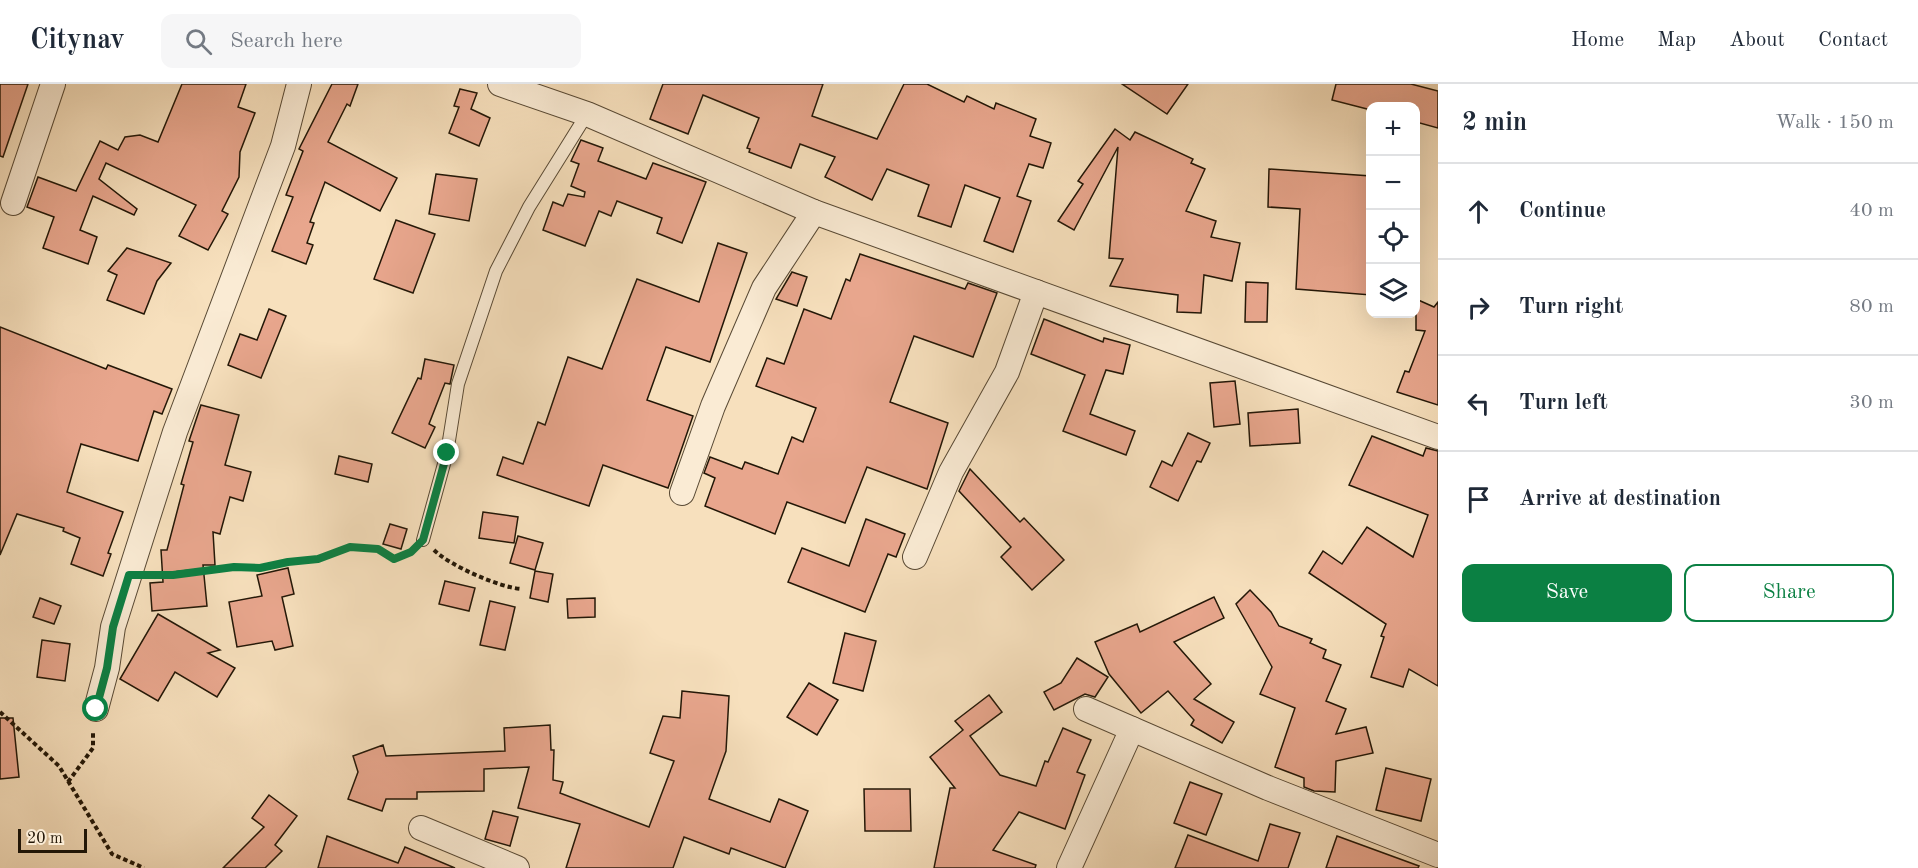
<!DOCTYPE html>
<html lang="en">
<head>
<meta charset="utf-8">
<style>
	:root { --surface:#fff; --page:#f6f6f7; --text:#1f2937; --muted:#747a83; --line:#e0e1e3; --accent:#0b8043 }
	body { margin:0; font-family:"Old Standard TT",serif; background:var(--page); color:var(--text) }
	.controls { position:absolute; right:18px; top:18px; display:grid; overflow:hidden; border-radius:12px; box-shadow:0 6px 24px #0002 }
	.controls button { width:54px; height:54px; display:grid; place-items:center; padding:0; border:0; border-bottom:2px solid var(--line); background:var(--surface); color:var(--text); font:30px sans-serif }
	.scale { position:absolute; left:18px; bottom:15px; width:69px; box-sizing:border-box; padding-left:6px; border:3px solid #231707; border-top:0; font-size:16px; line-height:21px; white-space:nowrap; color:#231707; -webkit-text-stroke:4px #faebd4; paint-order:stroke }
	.stop { position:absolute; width:18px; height:18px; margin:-14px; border:4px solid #0b8043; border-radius:50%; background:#fff }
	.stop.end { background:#0b8043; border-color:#fff; box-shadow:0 2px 6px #0008 }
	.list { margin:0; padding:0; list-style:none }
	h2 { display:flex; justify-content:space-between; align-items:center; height:78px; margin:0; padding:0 24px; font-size:26px }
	h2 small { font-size:20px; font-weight:400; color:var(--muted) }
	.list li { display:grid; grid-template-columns:39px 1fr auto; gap:18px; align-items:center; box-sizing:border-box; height:96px; padding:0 24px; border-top:2px solid var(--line) }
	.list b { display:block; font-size:22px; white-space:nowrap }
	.list em { font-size:20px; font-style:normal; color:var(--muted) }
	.actions { display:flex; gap:12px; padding:18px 24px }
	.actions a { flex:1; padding:14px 0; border:2px solid var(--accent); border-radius:12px; text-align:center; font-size:21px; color:var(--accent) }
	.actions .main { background:var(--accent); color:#fff }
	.icon { flex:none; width:33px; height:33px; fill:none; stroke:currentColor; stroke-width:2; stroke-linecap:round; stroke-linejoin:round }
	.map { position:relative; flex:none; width:1438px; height:784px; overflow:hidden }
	header { display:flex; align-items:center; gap:36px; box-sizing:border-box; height:84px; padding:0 30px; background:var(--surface); border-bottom:2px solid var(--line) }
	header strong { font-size:28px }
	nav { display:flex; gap:33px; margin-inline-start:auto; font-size:21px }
	.search { width:420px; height:54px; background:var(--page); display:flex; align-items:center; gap:15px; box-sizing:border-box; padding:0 21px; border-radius:12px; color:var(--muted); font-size:22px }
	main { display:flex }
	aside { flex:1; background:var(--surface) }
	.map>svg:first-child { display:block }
	.building { fill:#e8a68d; stroke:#231707; stroke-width:1.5 }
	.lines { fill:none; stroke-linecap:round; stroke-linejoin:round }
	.service-casing { stroke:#584934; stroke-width:14 }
	.minor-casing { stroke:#584934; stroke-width:26 }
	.path { stroke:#231707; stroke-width:4; stroke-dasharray:4.5 3; stroke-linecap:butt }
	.service { stroke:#faebd4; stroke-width:12 }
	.minor { stroke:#faebd4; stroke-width:24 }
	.route { stroke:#0b8043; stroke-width:8 }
</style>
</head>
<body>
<header>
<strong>Citynav</strong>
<div class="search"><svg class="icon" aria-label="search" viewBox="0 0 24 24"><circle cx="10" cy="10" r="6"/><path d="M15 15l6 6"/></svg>Search here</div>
<nav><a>Home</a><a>Map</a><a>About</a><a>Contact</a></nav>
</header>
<main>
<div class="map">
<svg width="1438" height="784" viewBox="0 0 1438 784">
	<rect width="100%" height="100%" fill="#f7e0bd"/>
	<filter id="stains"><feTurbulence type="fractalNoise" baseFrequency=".00333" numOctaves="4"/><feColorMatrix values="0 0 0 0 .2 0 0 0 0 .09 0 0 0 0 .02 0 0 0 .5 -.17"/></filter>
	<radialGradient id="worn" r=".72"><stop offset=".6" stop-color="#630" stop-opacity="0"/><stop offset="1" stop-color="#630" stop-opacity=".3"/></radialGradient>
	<!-- building -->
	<g class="building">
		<polygon points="0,0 28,0 3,73 0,72"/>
		<polygon points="182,0 246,0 238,23 255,29 240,68 239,93 222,127 228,130 208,166 179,152 196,121 106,79 99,95 137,125 134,131 93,112 80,146 97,153 88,180 43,164 54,133 27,123 38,93 76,107 100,57 118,66 125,53 140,51 158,58"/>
		<polygon points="332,0 358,0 350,22 347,20 328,58 397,94 380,127 325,98 310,138 314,139 307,159 313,161 306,180 272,167 293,113 286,111 303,67 299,65"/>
		<polygon points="663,0 823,0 812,32 877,55 904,0 927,0 964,18 967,12 994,25 996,19 1036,35 1030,52 1051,59 1043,84 1029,80 1017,112 1031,117 1013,168 984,157 1000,114 965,101 951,143 918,132 929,101 887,85 872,116 825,93 835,73 800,60 791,84 749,68 750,65 747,64 759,34 703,11 688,50 650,35"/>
		<polygon points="1122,0 1188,0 1167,30"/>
		<polygon points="1336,0 1411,0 1438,7 1438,44 1416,38 1416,22 1371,22 1371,26 1332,16"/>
		<polygon points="460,5 477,9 471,25 490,34 479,62 449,49 459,23 454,22"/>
		<polygon points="1115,45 1130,56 1135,48 1193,75 1191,79 1205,85 1186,127 1216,137 1211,153 1240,159 1232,197 1204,191 1201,229 1177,228 1178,211 1110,202 1123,175 1109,174 1118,63 1074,146 1058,137 1083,100 1078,97"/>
		<polygon points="581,56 603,64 598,77 646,95 653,79 706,98 682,159 657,149 662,134 617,117 611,132 599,127 585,162 543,146 553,118 563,122 568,110 584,113 585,108 571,102 579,80 571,77"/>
		<polygon points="1269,85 1371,92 1371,211 1296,205 1300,125 1268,123"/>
		<polygon points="436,90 477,95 469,137 429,130"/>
		<polygon points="396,136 435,150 413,209 374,195"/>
		<polygon points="718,159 747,169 710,278 666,263 647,316 693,332 668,404 603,381 589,422 497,391 503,373 523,380 538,338 545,341 568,273 602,285 637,195 699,218"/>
		<polygon points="127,164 171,179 157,197 144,230 107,216 117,191 108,187"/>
		<polygon points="860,170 965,205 968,199 997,209 973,273 914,252 890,318 948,339 927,405 867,383 845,439 787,418 775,450 705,422 715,394 704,389 710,373 742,385 745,378 778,390 792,353 803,358 816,324 756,302 767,274 784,280 804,225 831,235 846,195 850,197"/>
		<polygon points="792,188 807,193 797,222 776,215"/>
		<polygon points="1246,198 1268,199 1267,238 1245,238"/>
		<polygon points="1416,215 1434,223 1438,218 1438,321 1397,308 1405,287 1409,288 1425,247 1416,246"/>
		<polygon points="269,225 286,232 261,294 228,281 240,250 257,256"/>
		<polygon points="1044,235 1103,258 1104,254 1130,261 1123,290 1106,286 1090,330 1135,347 1126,371 1063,347 1085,291 1031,270"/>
		<polygon points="0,243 106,285 108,281 172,305 162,330 154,327 138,377 81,360 67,408 123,428 108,469 111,470 103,492 71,480 80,454 63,447 64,444 17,430 0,471"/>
		<polygon points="425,275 454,281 450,300 445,299 429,340 435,343 425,364 392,349 418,294 421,295"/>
		<polygon points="1235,297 1240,340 1214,343 1210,299"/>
		<polygon points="201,321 239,331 225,381 251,388 243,417 230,413 220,450 213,448 215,481 203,481 207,522 152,527 150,499 163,498 161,466 167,466 184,401 181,400 193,358 189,357"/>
		<polygon points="1298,325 1300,359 1250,362 1248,329"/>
		<polygon points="1188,349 1210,359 1201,378 1197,377 1178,417 1150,403 1162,377 1172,382"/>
		<polygon points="1372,352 1423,372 1426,364 1438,367 1438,602 1409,585 1403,603 1371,593 1384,553 1381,552 1386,540 1309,489 1323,467 1342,480 1367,443 1413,473 1428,431 1349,401"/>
		<polygon points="339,372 372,380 368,398 335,390"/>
		<polygon points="970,385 1020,438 1024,434 1064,476 1032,506 1001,473 1011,463 959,407"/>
		<polygon points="483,428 518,433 514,459 479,454"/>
		<polygon points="866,435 905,450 896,473 888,470 865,528 788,498 802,464 849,482"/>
		<polygon points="390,440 407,445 401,465 383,460"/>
		<polygon points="518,452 543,459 535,486 510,479"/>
		<polygon points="288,484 294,510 282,513 293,562 275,566 272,557 237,563 229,518 262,512 257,491"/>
		<polygon points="535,487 553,490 548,518 530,514"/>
		<polygon points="445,497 475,504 469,527 439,520"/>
		<polygon points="1250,506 1271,528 1279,542 1312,555 1310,559 1326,566 1323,574 1341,581 1326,617 1346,625 1336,650 1366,643 1373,669 1336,677 1335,708 1314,707 1304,703 1304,694 1275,683 1295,624 1260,610 1272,583 1236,520"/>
		<polygon points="1214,513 1224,534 1174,558 1211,600 1194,615 1234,638 1222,659 1191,641 1194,636 1168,607 1141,629 1109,590 1095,558 1137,540 1140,548"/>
		<polygon points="40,514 61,522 54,540 33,533"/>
		<polygon points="595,514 595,533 568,534 567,515"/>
		<polygon points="490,517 515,523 505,566 480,561"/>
		<polygon points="158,530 220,566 208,569 235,584 217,613 175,588 158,617 120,595"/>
		<polygon points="845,549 876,557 863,607 833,599"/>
		<polygon points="42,556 70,560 65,597 37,593"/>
		<polygon points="1077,574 1108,593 1095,613 1085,610 1054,626 1044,608 1061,599"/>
		<polygon points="809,599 838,616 817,651 787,633"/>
		<polygon points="682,607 729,612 726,667 709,715 770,738 779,715 808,727 785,784 731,764 729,770 684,753 673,784 566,784 580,740 518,724 529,683 484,685 484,707 417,708 417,715 386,715 382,727 348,715 358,688 353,672 383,661 386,672 505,667 504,644 550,641 551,666 554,666 553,696 563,698 560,709 649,743 674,677 650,669 663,632 680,634"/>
		<polygon points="989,611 1002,628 970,652 1000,691 1036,702 1045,677 1048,678 1063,644 1091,656 1077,688 1085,691 1065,745 1019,728 993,766 1036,781 1035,784 934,784 950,704 955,704 930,673 963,646 955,637"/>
		<polygon points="0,634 13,634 19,693 0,695"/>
		<polygon points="1386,684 1431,695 1421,737 1376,726"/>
		<polygon points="1190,698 1222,710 1206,751 1174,739"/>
		<polygon points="864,705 910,705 911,747 865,747"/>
		<polygon points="269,711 297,732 275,761 282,767 265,784 223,784 264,743 252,734"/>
		<polygon points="493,727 518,733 510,762 485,755"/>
		<polygon points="1270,740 1300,749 1288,784 1175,784 1188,751 1258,777"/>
		<polygon points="327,752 398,779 405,763 455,784 318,784"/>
		<polygon points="1337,752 1419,782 1418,784 1326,784"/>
	</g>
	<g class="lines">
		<defs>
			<polyline id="service" points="423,456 447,369 458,300 496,187 529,123 587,30"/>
			<g id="minor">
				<polyline points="500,0 587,30 814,128 1438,353"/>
				<polyline points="13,119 53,0"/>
				<polyline points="682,409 713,322 764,204 814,128"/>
				<polyline points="915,473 951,388 1007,288 1036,208"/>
				<polyline points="96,625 107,584 113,543 175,348 283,62 299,0"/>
				<polyline points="1086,625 1268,704 1438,771"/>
				<polyline points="421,744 517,784"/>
				<polyline points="1069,784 1132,645"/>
			</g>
		</defs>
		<!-- service casing -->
		<use href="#service" class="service-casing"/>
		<!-- minor casing -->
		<use href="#minor" class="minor-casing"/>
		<!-- path -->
		<g class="path">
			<path d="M434 466C450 482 501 504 522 505"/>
			<polyline points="154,491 234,483 260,484 288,478 318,475 350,463 378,465 394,475 412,467"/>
			<polyline points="0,628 59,682 112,770 144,784"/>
			<polyline points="68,698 93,664 93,647"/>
		</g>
		<!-- service -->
		<use href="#service" class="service"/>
		<!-- minor -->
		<use href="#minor" class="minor"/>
	</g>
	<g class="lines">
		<!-- route -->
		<polyline class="route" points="96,625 107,584 113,543 129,491 173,491 234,483 260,484 288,478 318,475 350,463 378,465 394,475 411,468 423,456 447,369"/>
	</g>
	<rect width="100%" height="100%" filter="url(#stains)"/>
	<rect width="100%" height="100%" fill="url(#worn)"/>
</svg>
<div class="controls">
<button>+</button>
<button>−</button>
<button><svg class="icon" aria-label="locate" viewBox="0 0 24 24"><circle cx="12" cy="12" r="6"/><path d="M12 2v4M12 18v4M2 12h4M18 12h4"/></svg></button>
<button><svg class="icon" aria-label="layers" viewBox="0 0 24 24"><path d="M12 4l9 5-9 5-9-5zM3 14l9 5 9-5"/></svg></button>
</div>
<div class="scale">20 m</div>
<div class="stop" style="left:96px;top:625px"></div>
<div class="stop end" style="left:447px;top:369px"></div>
</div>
<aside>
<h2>2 min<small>Walk · 150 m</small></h2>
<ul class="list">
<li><svg class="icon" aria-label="ahead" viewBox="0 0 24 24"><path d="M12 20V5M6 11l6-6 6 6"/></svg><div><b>Continue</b></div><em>40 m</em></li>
<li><svg class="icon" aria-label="right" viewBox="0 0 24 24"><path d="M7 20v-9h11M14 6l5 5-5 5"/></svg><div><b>Turn right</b></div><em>80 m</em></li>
<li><svg class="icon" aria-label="left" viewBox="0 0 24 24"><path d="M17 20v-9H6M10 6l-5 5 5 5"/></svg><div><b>Turn left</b></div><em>30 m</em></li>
<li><svg class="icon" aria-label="arrive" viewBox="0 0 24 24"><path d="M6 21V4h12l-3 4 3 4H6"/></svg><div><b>Arrive at destination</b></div></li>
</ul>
<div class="actions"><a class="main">Save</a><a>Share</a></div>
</aside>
</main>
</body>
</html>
